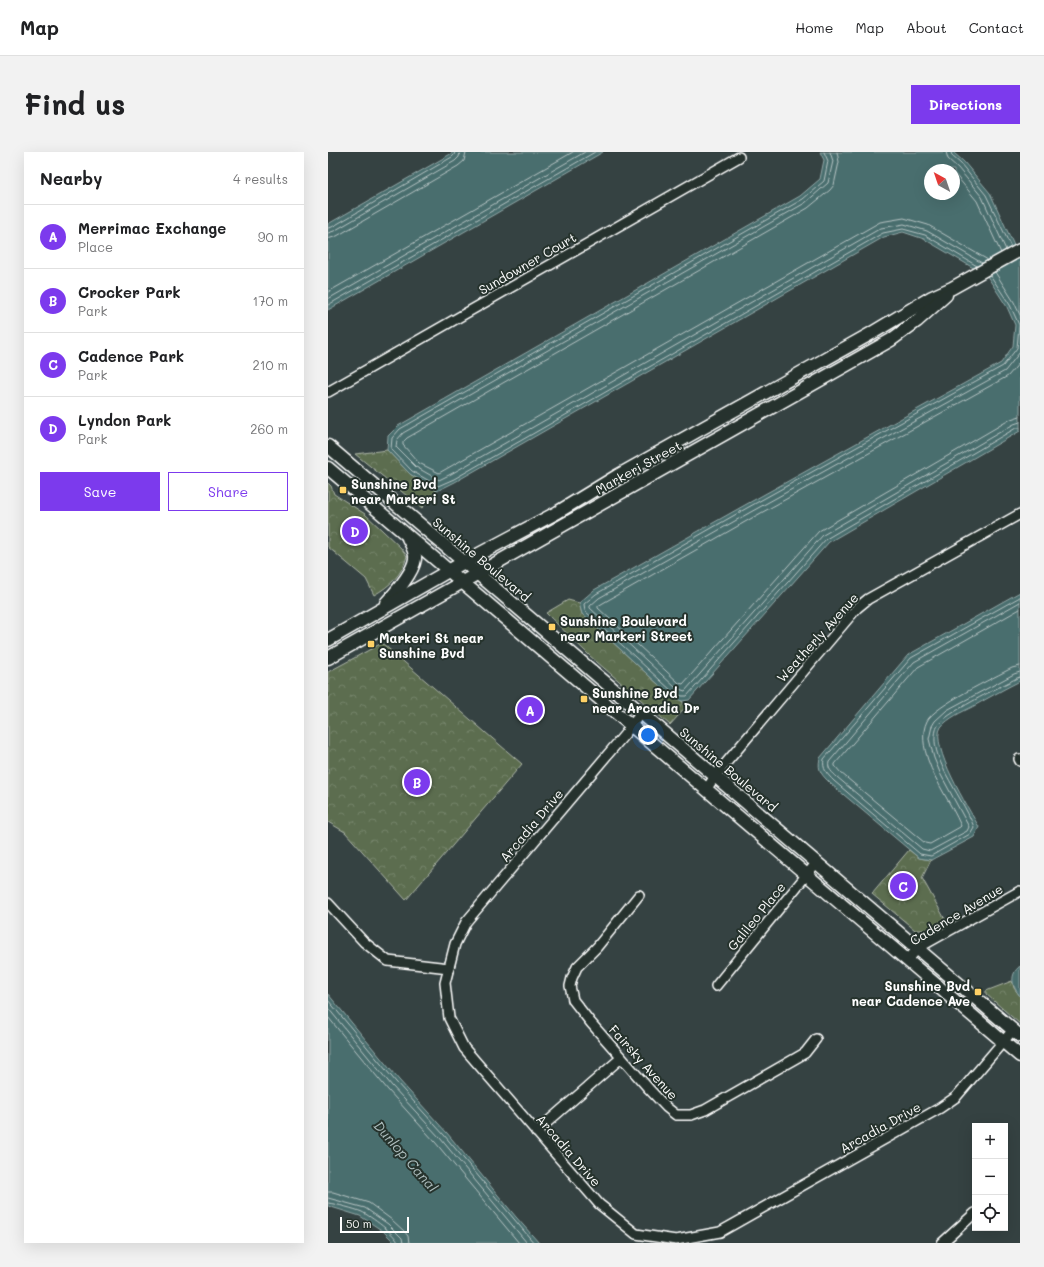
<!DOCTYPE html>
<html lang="en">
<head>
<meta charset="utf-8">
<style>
	:root { --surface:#fff; --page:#f2f2f2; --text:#202124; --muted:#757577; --line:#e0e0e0; --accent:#7c3aed }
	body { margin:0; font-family:Mali,sans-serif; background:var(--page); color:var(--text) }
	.controls { position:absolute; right:12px; bottom:12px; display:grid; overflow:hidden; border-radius:0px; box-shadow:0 4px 16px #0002 }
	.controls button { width:36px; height:36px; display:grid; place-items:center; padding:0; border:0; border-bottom:1px solid var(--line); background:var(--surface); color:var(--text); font:20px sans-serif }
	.compass { position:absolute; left:596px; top:12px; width:36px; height:36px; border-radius:50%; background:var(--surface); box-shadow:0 4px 16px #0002; rotate:320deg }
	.scale { position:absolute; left:12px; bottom:10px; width:69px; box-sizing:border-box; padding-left:4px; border:2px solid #fff; border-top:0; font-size:11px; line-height:14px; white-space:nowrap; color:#fff; -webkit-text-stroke:3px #26332d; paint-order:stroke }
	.you { position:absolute; left:320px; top:583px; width:14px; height:14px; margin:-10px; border:3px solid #fff; border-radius:50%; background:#1a73e8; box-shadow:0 0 0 6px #1a73e833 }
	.badge { display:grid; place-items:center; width:26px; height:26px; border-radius:50%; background:var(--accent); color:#fff; font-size:13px; font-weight:700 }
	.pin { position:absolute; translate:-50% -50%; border:2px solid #fff; box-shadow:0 1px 4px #0006 }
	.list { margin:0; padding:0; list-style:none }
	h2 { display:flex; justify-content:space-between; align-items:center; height:52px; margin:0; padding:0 16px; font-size:17px }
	h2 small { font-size:13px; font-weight:400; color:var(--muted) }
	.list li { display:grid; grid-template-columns:26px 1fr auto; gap:12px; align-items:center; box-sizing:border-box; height:64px; padding:0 16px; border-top:1px solid var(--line) }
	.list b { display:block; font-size:15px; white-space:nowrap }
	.list p { margin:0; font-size:13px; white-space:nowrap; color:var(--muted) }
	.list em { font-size:13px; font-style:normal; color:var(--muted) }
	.actions { display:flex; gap:8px; padding:12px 16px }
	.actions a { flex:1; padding:9px 0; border:1px solid var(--accent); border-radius:0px; text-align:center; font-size:14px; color:var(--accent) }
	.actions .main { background:var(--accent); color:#fff }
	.icon { flex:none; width:22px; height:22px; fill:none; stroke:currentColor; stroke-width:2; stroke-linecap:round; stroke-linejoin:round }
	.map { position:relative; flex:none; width:692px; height:1091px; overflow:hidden; border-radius:0px }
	header { display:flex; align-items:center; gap:24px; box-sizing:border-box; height:56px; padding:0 20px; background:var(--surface); border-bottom:1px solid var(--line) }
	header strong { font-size:19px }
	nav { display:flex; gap:22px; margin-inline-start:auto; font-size:14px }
	.intro { display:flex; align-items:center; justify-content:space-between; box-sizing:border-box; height:96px; padding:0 24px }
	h1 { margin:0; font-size:28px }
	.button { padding:10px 18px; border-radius:0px; background:var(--accent); color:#fff; font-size:14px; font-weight:700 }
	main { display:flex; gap:24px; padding:0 24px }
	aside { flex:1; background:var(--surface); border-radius:0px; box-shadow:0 4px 16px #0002 }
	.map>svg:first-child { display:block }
	.forest { fill:url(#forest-crowns); stroke:#aeb6a8 }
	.water { fill:#4a6e6e; stroke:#92a8a8; fill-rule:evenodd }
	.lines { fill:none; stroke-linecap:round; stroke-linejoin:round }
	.shore { stroke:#b7c5c5; stroke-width:1 }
	.minor-casing { stroke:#fff; stroke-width:12 }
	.secondary-casing { stroke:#fff; stroke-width:15 }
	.minor { stroke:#26332d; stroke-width:9 }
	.secondary { stroke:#26332d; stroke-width:12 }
	.poi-dot { fill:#ffd166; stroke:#26332d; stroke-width:1.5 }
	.labels { text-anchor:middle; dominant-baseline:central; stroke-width:4; stroke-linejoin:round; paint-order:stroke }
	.street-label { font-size:13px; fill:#fff; stroke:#26332d }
	.poi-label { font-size:13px; font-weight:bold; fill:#fff; stroke:#26332d; text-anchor:start }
	.water-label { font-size:14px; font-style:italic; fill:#aebebe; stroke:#26332d }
</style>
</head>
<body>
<header>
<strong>Map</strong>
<nav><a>Home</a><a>Map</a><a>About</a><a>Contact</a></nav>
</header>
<div class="intro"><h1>Find us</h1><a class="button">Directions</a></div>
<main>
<aside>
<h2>Nearby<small>4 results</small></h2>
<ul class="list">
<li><span class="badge">A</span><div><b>Merrimac Exchange</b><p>Place</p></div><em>90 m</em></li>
<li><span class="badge">B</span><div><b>Crocker Park</b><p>Park</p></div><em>170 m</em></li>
<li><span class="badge">C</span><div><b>Cadence Park</b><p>Park</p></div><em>210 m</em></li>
<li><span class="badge">D</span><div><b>Lyndon Park</b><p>Park</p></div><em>260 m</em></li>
</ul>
<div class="actions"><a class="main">Save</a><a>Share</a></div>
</aside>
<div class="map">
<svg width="692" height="1091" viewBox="0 0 692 1091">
	<defs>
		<pattern id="forest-crowns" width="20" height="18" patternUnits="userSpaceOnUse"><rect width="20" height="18" fill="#5c6d50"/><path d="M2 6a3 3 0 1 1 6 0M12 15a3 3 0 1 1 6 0" fill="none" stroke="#74836a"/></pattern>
	</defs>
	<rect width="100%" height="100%" fill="#354242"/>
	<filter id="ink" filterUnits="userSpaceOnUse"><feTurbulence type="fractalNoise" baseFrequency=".025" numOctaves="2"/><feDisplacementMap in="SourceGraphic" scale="8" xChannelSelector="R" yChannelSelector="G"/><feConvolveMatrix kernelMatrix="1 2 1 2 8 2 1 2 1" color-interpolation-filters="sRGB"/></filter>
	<g filter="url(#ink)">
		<!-- forest -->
		<g class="forest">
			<polygon points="59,298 82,322 109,339 94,356 27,302"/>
			<path d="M0 331 3 334 6 342 37 362 73 396 79 404C74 423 62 434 46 443L38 427 0 395Z"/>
			<polygon points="240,448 251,451 254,462 343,544 354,549 358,555 342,573 262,504 218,461"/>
			<polygon points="54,491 194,612 78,748 17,680 0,670 0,520"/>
			<polygon points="581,698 591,706 603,708 594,726 618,769 598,778 587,778 544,742"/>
			<polygon points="684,829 686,836 692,844 692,872 658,842 658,839"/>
		</g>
		<!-- water -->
		<g class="water">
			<polygon points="126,0 275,0 0,158 0,72"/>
			<path d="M492 0H625L636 10 662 41 689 100 692 102V279L501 390 361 548 354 549 343 544 254 462 251 451 266 438 417 353 673 211 685 194 687 173 679 155 659 124 596 87 575 80 556 85 127 330 109 339 82 322 59 298 60 284 70 274 472 44 492 27 496 8ZM602 18H626V42H602Z"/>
			<path d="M692 440V529C676 537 660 546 644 555 634 560 620 566 613 575 601 593 641 657 651 675L646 685 603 708 591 706 503 632C494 623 489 619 492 606L580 503Z"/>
			<path d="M692 814V844C684 834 681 823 692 814Z"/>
			<polygon points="0,842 71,928 119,981 188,1065 211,1091 67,1091 55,1079 32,1064 0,1054"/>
		</g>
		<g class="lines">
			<!-- shore -->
			<g class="shore">
				<polyline points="496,0 500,9 496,29 475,47 72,277 64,286 63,297 84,319 110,334 126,327 555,81 575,77 597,83 649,114"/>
				<polyline points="502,0 505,9 500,31 477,51 75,281 69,288 68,295 88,315 111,328 123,322 553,76 576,72 599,79 654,111"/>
				<polyline points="509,0 511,10 506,33 502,38 480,56 79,286 75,290 75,293 91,311 111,321 552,70 576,66 600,73 660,108"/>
				<polyline points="618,0 620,7 630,16 654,45 678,98"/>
				<polyline points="623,0 624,4 633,12 658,43 683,95"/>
				<polyline points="626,21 649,49 673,101"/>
				<polyline points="0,76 4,75 124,5 126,3 127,0"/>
				<polyline points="0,81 6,79 127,9 131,5 132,0"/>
				<polyline points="0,87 9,84 130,14 136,9 138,0"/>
				<polyline points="667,120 686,150 692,163"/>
				<polyline points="662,123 682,153 691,173 689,196 675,214 419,356 268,442 256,452 257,459 345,540 354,544 359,544 498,387 688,276 692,276"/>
				<polyline points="0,140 245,0"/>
				<polyline points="0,147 257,0"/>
				<polyline points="0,153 267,0"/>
				<polyline points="692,200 677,219 421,361 271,446 262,454 262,456 348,536 357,539 495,383 686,272 692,270"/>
				<polyline points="692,210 680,224 424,366 275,451 270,454 270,456 351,531 355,532 491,379 683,267 692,264"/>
				<path d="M692 445 583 506 496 607C494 617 499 622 506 629L592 702 603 704 642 682 646 675C639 657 627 639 618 622 611 608 603 590 609 575 613 563 674 534 689 526L692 525"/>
				<path d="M692 450 586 510 501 610C499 617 505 621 509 625L594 697 602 699 639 679 641 675 613 623 606 606 601 587 604 574 607 569 619 558 686 522 692 520"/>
				<path d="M692 457 590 515 507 612V614L513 621 597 691 602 692 632 675 633 674C623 651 608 631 600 608 596 596 593 581 599 569 606 554 667 525 684 516L692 514"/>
				<polyline points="0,848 68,930 116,983 206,1091"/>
				<polyline points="0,856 64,934 112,986 199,1091"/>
				<polyline points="0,865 60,938 107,990 191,1091"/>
				<polyline points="0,1040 5,1040 41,1051 64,1068 76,1079 80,1084 81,1091"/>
				<polyline points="0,1046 37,1056 60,1072 74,1086 75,1091"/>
				<path d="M0 1051C8 1052 27 1057 34 1060 42 1064 69 1083 70 1091"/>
			</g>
			<defs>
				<g id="minor">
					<polyline points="0,240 411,5"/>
					<polyline points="313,561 297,582 138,770 127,792 117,831 121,866 136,896 271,1052 308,1082 348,1088 392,1080 612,956 628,945 685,878"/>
					<polyline points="691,607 692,609"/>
					<polyline points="378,638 387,624 529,456 540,447 692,362"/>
					<polyline points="311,743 269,795 249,815 244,826 242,834 245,848 263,871 321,937 338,955 348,963 363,963 377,958 477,901 488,887"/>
					<polyline points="0,751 36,790 60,809 121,816"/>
					<polyline points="579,809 590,796 692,739"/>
					<polyline points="388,834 489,710"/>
					<polyline points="208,980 293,906"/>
					<polyline points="614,1091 647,1061"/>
				</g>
				<g id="secondary">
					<polyline points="0,294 692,884"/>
					<polyline points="0,316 692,904"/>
					<path d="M58 451C68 440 85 421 87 407 88 400 83 392 80 386"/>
					<polyline points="0,488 136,410 230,360 289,324 544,181 604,145 624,136 692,98"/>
					<polyline points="0,506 563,188 589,169 618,143"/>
				</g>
			</defs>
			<!-- minor casing -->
			<use href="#minor" class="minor-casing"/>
			<!-- secondary casing -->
			<use href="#secondary" class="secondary-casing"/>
			<!-- minor -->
			<use href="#minor" class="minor"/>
			<!-- secondary -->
			<use href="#secondary" class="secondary"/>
		</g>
	</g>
	<!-- markers -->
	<g class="poi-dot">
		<rect x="11" y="334" width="8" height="8" rx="2"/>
		<rect x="220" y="471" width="8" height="8" rx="2"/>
		<rect x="39" y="488" width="8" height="8" rx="2"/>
		<rect x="252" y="543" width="8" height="8" rx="2"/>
		<rect x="646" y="836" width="8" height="8" rx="2"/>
	</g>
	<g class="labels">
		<!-- street labels -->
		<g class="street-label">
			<text transform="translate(199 111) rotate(-30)">Sundowner Court</text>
			<text transform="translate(310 315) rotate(-29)">Markeri Street</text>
			<text transform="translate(154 407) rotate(40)">Sunshine Boulevard</text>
			<text transform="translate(489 485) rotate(-48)">Weatherly Avenue</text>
			<text transform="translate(401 617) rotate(40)">Sunshine Boulevard</text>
			<text transform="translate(203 673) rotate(-50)">Arcadia Drive</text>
			<text transform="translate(628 762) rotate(-31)">Cadence Avenue</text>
			<text transform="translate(428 764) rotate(-51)">Galileo Place</text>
			<text transform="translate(316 910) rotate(48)">Fairsky Avenue</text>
			<text transform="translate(552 975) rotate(-29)">Arcadia Drive</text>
			<text transform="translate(241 998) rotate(49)">Arcadia Drive</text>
		</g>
		<!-- poi labels -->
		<g class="poi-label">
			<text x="23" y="331">Sunshine Bvd<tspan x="23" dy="15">near Markeri St</tspan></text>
			<text x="232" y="468">Sunshine Boulevard<tspan x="232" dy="15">near Markeri Street</tspan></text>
			<text x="51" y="485">Markeri St near<tspan x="51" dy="15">Sunshine Bvd</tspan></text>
			<text x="264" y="540">Sunshine Bvd<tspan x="264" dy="15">near Arcadia Dr</tspan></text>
			<text x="642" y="833" text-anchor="end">Sunshine Bvd<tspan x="642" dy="15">near Cadence Ave</tspan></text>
		</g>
		<!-- water labels -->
		<g class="water-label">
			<text transform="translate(78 1004) rotate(49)">Dunlop Canal</text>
		</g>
	</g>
</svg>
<div class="controls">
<button>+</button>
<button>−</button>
<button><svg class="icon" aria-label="locate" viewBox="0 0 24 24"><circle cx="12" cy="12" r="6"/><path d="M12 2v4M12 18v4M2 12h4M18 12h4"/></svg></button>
</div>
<svg class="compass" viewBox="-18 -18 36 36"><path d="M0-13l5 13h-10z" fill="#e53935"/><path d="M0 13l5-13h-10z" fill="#757577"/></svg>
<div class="scale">50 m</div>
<div class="you"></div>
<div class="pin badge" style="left:202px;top:558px">A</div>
<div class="pin badge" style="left:89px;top:630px">B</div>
<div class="pin badge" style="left:575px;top:734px">C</div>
<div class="pin badge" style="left:27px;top:379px">D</div>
</div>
</main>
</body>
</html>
